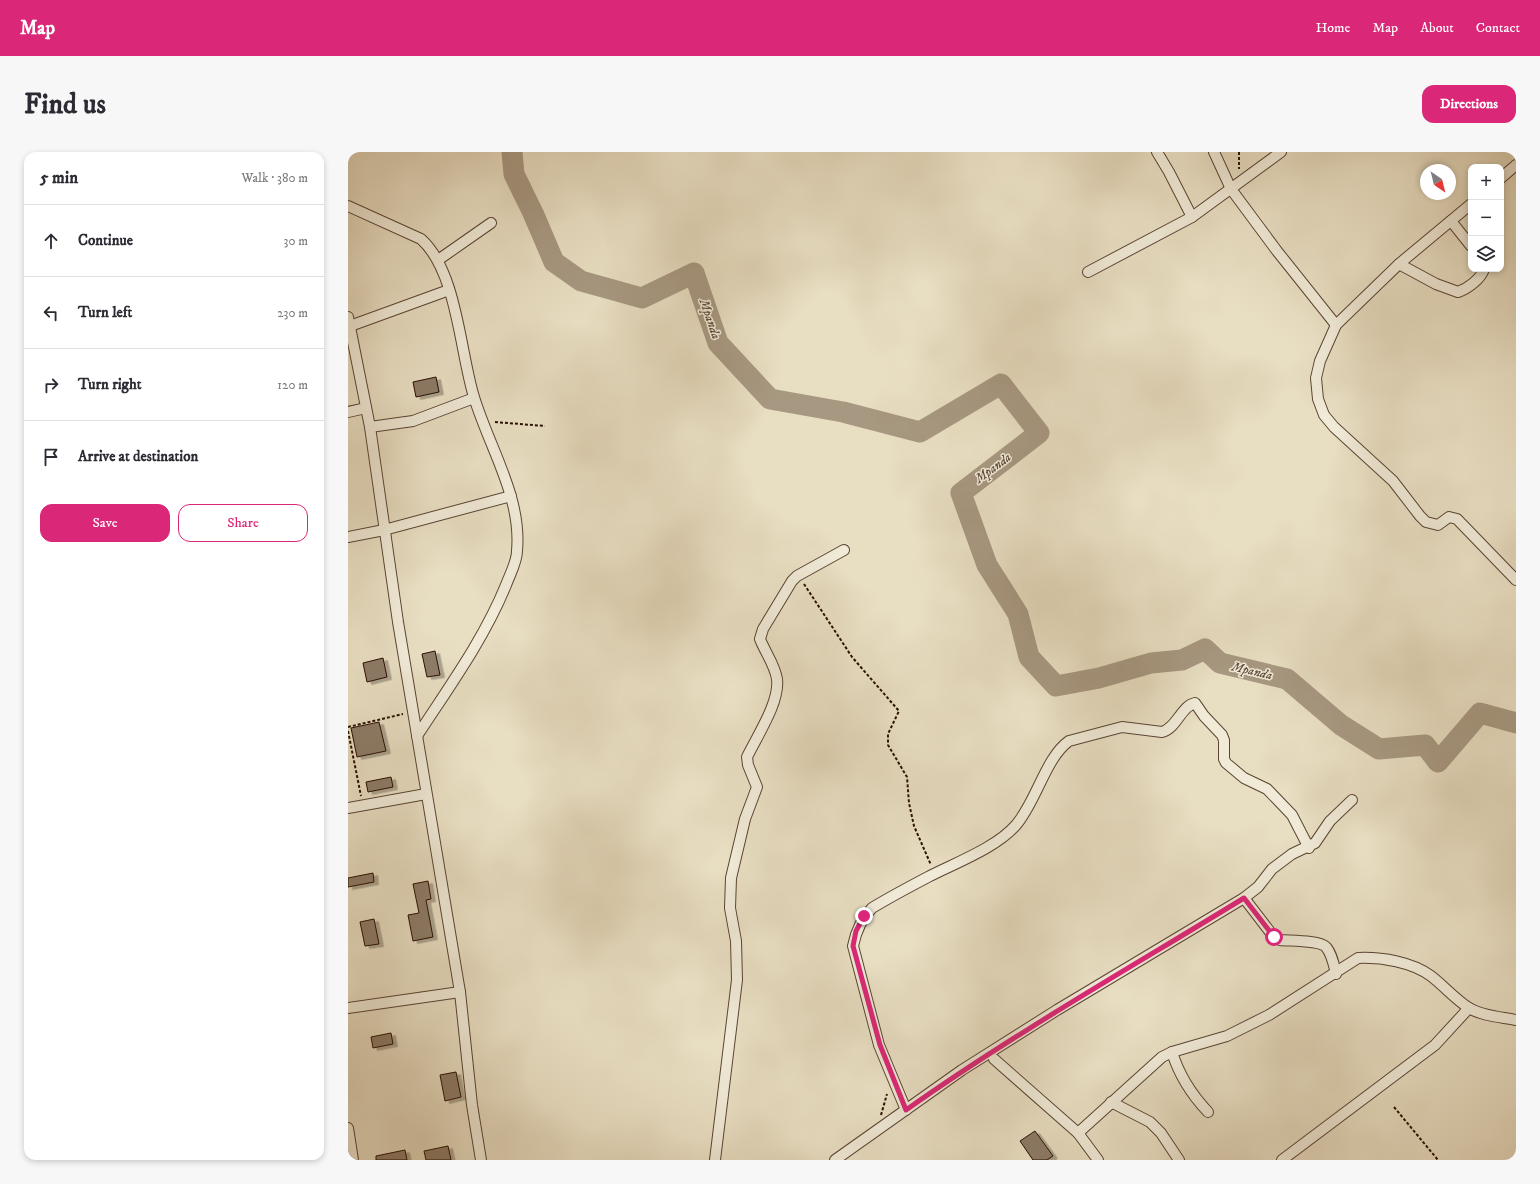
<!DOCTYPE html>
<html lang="en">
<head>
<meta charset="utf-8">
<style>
	:root { --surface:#fff; --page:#f7f7f7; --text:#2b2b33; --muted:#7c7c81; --line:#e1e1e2; --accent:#db2777 }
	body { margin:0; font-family:"IM FELL DW Pica",serif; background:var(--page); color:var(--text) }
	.controls { position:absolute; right:12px; top:12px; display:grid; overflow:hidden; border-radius:8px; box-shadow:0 2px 6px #0003 }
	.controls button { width:36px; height:36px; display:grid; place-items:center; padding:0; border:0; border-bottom:1px solid var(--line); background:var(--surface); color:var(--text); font:20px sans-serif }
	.compass { position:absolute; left:1072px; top:12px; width:36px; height:36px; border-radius:50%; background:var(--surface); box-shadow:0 2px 6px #0003; rotate:145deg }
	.stop { position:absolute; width:12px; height:12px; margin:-9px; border:3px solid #db2777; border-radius:50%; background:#fff }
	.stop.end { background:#db2777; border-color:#fff; box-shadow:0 1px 4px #0008 }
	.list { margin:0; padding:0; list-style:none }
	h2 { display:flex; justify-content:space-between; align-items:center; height:52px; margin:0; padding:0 16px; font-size:17px }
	h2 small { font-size:13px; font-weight:400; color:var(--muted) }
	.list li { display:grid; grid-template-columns:26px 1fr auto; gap:12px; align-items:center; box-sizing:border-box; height:72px; padding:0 16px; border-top:1px solid var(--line) }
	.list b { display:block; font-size:15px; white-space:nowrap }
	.list em { font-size:13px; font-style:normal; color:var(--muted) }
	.actions { display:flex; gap:8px; padding:12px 16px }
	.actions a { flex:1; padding:9px 0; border:1px solid var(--accent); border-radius:12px; text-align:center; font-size:14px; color:var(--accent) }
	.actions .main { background:var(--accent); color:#fff }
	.icon { flex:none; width:22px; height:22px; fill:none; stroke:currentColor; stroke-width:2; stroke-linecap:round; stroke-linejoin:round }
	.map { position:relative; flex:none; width:1168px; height:1008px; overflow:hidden; border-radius:12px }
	header { display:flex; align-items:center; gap:24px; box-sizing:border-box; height:56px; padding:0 20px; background:var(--accent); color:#fff }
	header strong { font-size:19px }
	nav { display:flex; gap:22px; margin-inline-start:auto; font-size:14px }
	.intro { display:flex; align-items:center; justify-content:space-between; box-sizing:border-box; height:96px; padding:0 24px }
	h1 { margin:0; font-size:28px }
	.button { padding:10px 18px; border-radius:12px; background:var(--accent); color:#fff; font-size:14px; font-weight:700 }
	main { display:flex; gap:24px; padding:0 24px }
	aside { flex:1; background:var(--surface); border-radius:12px; box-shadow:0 2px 6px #0003 }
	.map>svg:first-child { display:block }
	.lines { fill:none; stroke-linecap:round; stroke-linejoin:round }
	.river { stroke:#a79881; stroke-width:21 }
	.building { fill:#8d7b67; stroke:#2a1004; filter:url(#shadow) }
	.street-casing { stroke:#5a4434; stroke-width:12 }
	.path { stroke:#2a1004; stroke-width:2; stroke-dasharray:3 2; stroke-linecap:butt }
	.street { stroke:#f0ead7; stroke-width:10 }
	.route { stroke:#db2777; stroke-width:5 }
	.labels { text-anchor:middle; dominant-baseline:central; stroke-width:3; stroke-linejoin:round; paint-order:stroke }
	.water-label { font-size:13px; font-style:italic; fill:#624d3c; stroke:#f0ead7 }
</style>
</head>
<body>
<header>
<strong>Map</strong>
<nav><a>Home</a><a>Map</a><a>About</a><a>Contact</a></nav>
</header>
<div class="intro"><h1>Find us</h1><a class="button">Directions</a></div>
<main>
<aside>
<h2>5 min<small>Walk · 380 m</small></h2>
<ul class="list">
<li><svg class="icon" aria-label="ahead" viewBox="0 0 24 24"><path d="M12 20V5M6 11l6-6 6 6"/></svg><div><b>Continue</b></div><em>30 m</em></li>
<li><svg class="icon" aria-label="left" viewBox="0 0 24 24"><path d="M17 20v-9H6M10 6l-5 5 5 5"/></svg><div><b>Turn left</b></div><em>230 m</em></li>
<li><svg class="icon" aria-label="right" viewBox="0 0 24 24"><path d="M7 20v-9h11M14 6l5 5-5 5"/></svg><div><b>Turn right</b></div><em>120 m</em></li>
<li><svg class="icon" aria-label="arrive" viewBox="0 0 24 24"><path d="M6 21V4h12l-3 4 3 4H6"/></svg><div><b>Arrive at destination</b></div></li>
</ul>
<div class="actions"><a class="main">Save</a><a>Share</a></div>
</aside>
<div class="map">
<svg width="1168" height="1008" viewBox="0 0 1168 1008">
	<defs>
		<filter id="shadow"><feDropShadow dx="4.5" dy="2.5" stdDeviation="0" flood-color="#0004"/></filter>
	</defs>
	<rect width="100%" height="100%" fill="#e8dec2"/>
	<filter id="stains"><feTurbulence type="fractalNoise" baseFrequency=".005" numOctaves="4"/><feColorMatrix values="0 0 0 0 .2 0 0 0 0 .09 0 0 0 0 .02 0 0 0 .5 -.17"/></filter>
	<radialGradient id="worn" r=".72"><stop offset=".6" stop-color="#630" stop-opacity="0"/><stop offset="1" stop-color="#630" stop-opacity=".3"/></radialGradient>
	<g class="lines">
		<!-- river -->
		<polyline class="river" points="164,0 166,22 185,61 206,110 233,129 294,146 346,121 370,191 422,247 495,260 572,280 653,232 691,281 613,341 639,413 670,462 681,505 708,534 751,526 803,511 834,508 857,497 872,511 939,527 993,573 1031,597 1077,593 1090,610 1132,561 1168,571"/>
	</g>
	<!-- building -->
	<g class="building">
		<polygon points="88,225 91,240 68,245 65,230"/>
		<polygon points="87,499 92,523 79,525 74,502"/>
		<polygon points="35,506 39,525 19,530 15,511"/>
		<polygon points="31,570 38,599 9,605 3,576"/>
		<polygon points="43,625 45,635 20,640 18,630"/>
		<polygon points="25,721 26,730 0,735 0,726"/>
		<polygon points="80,729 83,747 78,748 85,785 65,789 60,763 71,761 65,732"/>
		<polygon points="26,767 31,792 17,794 12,770"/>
		<polygon points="43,881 45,892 25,896 23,885"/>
		<polygon points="108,920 113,945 97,949 92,923"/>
		<polygon points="687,979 705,1004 699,1008 685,1008 672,989"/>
		<polygon points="100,994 103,1008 78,1008 76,999"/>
		<polygon points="57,998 59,1008 28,1008 28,1004"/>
	</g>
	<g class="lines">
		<defs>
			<g id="street">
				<polyline points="809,0 821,20 844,65"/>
				<polyline points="866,0 883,37 929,99 988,173"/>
				<polyline points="1153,26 1168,13"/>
				<polyline points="1123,52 1051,112 988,173 972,209 968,226 970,247 976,263 986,275 1045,329 1072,364 1078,370 1090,373 1101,365 1109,367 1168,428"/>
				<path d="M0 54 73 87C109 119 112 200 126 245 141 295 174 345 169 399 169 410 162 422 158 433 136 487 101 535 69 584"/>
				<polyline points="1103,69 1123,94"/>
				<polyline points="90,108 143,71"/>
				<path d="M1051 112 1088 132 1110 140C1119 137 1133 127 1136 117"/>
				<polyline points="740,120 844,65 933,0"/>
				<polyline points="0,165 22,275 50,470 112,840 124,953 133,1008"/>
				<polyline points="2,174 101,138"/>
				<polyline points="0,260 18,256"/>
				<polyline points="22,275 65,269 126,246"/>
				<polyline points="0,385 36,378 163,344"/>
				<polyline points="0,656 78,642"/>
				<path d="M896 746 926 785 932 788C942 789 971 788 978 795 984 802 986 813 988 822"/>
				<polyline points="0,856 112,840"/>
				<path d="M824 900C831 923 843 942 860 960"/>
				<polyline points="646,907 730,981 750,1008"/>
				<polyline points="763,950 802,970 813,981 831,1008"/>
				<path d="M558 958 531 893 505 794C508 779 513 767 524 756 542 745 561 735 580 725 607 711 648 696 668 673 688 650 698 605 721 589L774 575 814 580C829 576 833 554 847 551L856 564 874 583 876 588V607L878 611 896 626 919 637 944 663 961 696"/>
				<polyline points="0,976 5,1008"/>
				<path d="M730 981 814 905 824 900 879 884 921 863 1010 806C1034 805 1064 810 1083 824 1096 834 1107 847 1121 856 1134 864 1153 865 1168 868"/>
				<path d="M367 1008 389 828 388 789 382 756 383 726 397 667 409 635 400 613 399 605C409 584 432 550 429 527 427 513 417 500 412 487L415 477 444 429 449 424 496 398"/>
				<polyline points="487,1008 614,918 709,858 896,746 910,735 924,717 944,702 967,691 982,669 1004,648"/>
				<polyline points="934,1008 1087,893 1121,856"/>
			</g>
		</defs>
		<!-- street casing -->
		<use href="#street" class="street-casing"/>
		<!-- path -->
		<g class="path">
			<polyline points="891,0 891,17"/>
			<polyline points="147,270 197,274"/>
			<polyline points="456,432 504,505 551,559 540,582 540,593 559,625 561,651 566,674 583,713"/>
			<polyline points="0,575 55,562"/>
			<polyline points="0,579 13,644"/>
			<polyline points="1046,955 1090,1008"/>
			<polyline points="533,963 539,942"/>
		</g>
		<!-- street -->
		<use href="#street" class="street"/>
	</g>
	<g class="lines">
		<!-- route -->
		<path class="route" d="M516 764 508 779 505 794 532 893 558 958C667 881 782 816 896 746L926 785"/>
	</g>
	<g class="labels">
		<!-- water labels -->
		<g class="water-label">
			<text transform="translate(362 167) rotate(71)">Mpanda</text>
			<text transform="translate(645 316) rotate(-37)">Mpanda</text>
			<text transform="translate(904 519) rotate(13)">Mpanda</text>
		</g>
	</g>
	<rect width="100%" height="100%" filter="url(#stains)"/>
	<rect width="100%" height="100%" fill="url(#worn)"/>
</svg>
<div class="controls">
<button>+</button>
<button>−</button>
<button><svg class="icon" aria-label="layers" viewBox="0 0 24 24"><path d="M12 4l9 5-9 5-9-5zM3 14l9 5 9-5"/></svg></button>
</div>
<svg class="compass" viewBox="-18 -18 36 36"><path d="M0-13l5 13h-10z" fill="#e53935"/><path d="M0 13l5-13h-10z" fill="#7c7c81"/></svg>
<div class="stop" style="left:926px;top:785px"></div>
<div class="stop end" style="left:516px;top:764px"></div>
</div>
</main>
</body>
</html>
